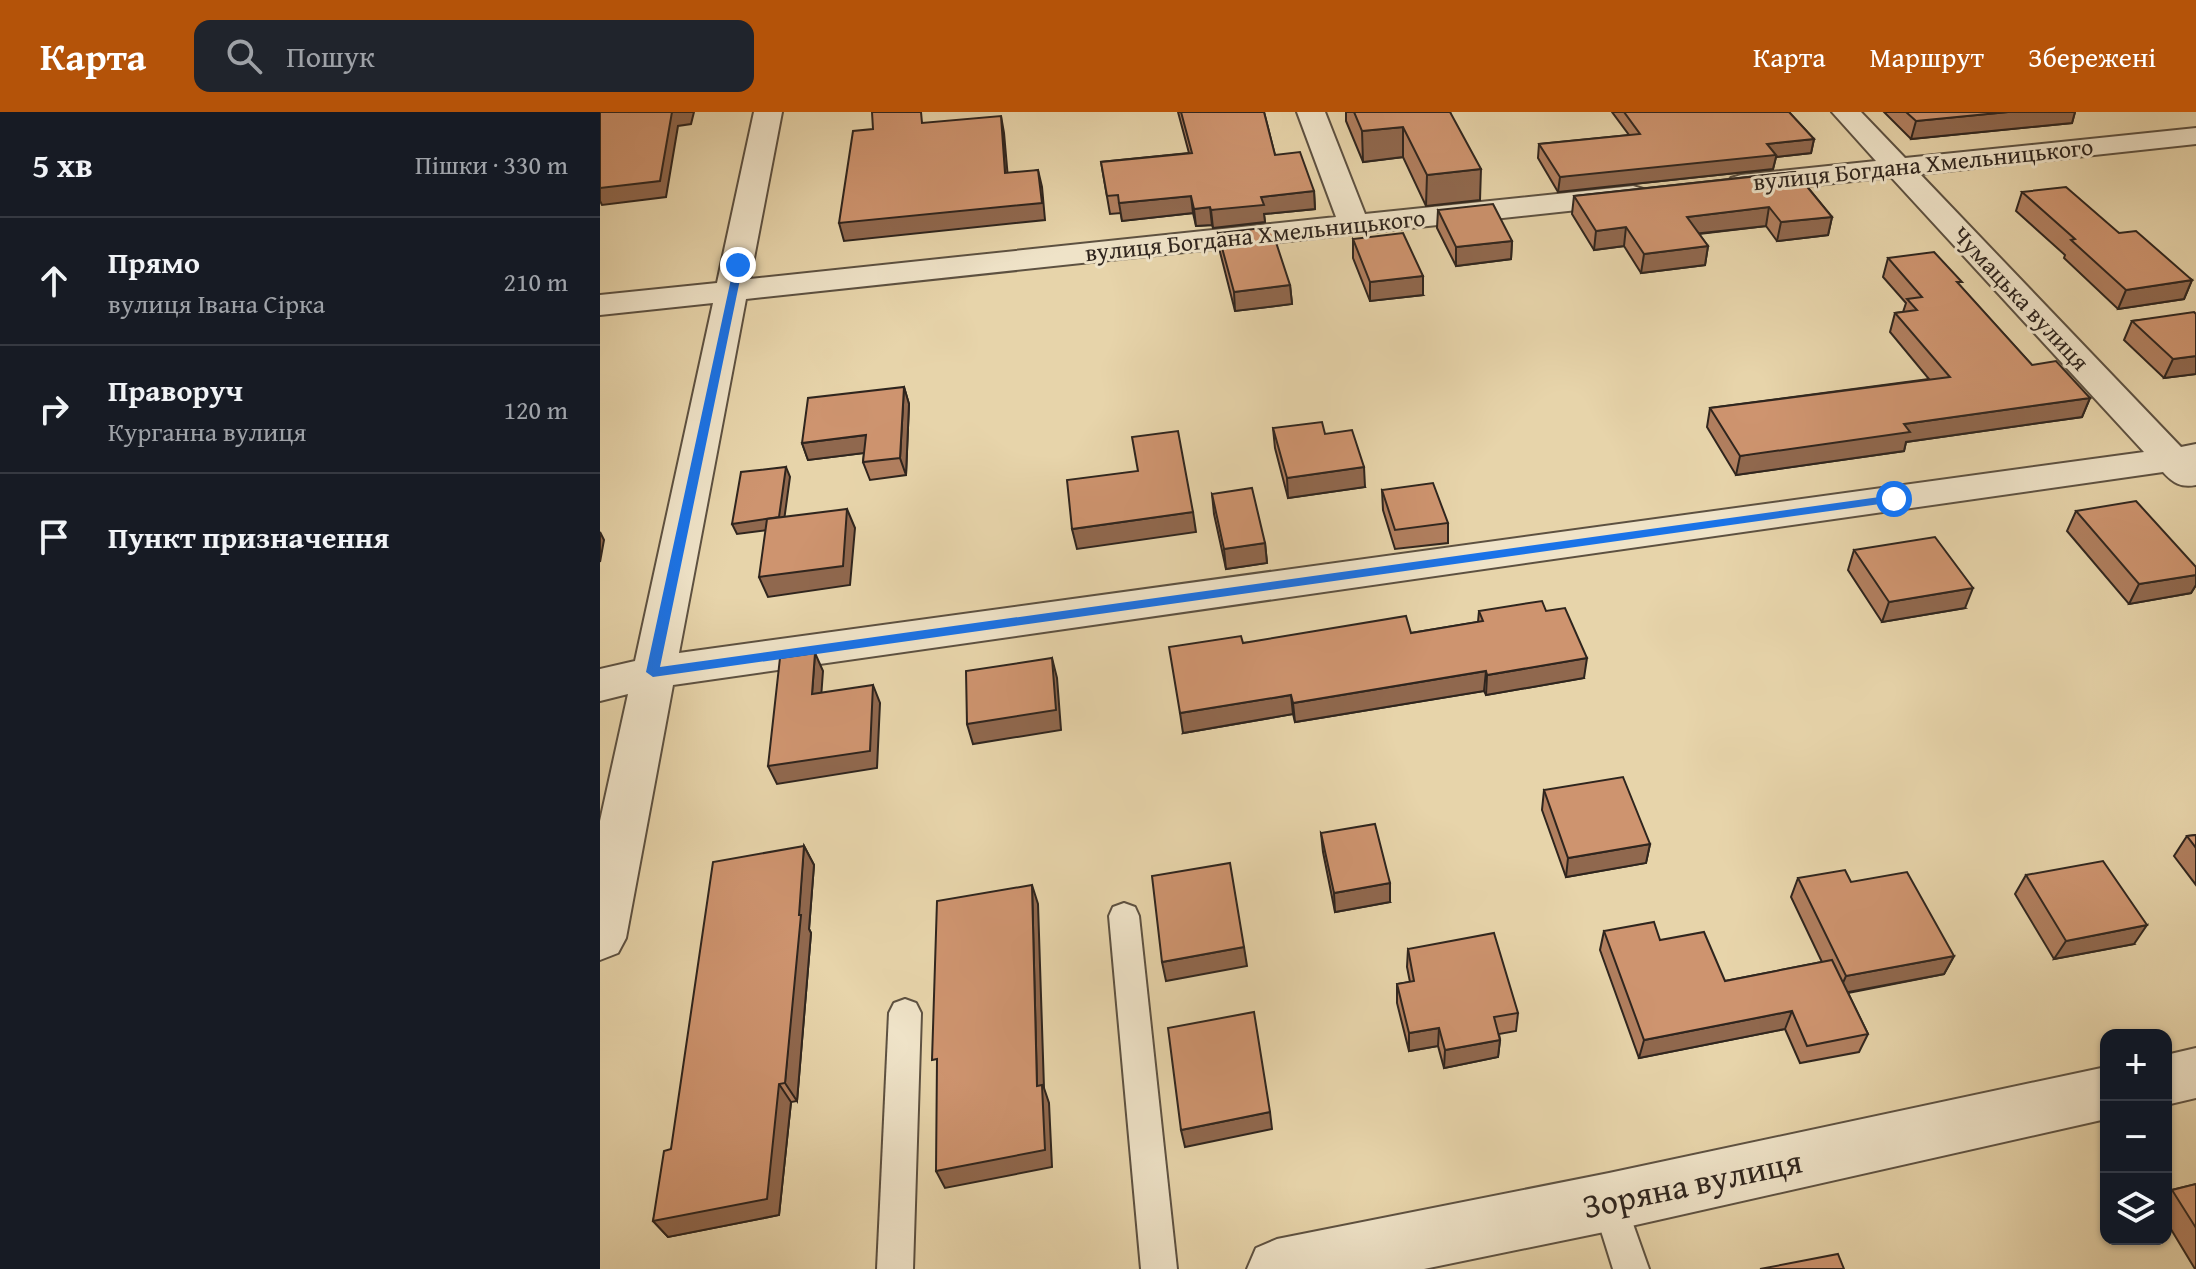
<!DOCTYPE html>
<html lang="uk">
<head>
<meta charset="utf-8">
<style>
	:root { --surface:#171b24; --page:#20242c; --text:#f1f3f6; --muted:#9ea1a6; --line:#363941; --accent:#b45309 }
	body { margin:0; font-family:"Gentium Book Plus",serif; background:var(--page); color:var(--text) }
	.controls { position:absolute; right:24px; bottom:24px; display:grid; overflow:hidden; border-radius:16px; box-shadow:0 2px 6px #0004 }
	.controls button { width:72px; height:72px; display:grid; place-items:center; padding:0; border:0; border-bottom:2px solid var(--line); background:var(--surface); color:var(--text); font:40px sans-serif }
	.stop { position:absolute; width:24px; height:24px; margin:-18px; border:6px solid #1a73e8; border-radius:50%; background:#fff }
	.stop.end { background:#1a73e8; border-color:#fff; box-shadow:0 2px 8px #0008 }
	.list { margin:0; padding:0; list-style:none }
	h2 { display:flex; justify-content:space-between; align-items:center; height:104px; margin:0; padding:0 32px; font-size:34px }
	h2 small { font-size:26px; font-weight:400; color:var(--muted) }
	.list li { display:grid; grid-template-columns:52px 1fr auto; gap:24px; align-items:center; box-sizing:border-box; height:128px; padding:0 32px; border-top:2px solid var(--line) }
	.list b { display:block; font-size:30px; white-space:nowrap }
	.list p { margin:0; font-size:26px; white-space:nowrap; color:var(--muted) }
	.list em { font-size:26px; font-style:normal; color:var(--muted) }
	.icon { flex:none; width:44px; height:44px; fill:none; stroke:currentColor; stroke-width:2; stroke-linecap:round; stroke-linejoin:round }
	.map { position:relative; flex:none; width:1596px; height:1157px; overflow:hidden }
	header { display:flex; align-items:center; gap:48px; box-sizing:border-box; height:112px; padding:0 40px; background:var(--accent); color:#fff }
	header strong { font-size:38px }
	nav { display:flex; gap:44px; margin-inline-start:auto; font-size:28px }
	.search { width:560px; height:72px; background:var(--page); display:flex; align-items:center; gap:20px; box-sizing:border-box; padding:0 28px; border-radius:16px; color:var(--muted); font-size:30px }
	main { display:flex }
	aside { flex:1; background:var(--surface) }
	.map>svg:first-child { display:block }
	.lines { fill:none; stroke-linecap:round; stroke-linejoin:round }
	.lane-casing { stroke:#5d5141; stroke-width:4 }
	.street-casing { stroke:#5d5141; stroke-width:4 }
	.lane { fill:#efe3c8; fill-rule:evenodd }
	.street { fill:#efe3c8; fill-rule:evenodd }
	.wall { fill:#b17f5f; stroke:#2f251e; stroke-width:2 }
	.shaded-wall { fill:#90684e; stroke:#2f251e; stroke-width:2 }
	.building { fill:#ce946f; stroke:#2f251e; stroke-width:2 }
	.route { fill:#1a73e8 }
	.labels { text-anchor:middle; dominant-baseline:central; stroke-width:6; stroke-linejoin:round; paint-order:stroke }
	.far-street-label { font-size:24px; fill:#2f251e; stroke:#efe3c8 }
	.near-street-label { font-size:34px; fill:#2f251e; stroke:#efe3c8 }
</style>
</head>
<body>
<header>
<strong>Карта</strong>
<div class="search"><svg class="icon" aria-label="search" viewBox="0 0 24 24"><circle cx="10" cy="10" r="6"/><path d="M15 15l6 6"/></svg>Пошук</div>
<nav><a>Карта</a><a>Маршрут</a><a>Збережені</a></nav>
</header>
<main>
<aside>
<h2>5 хв<small>Пішки · 330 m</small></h2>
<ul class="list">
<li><svg class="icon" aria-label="ahead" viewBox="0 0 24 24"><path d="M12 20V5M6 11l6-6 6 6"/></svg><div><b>Прямо</b><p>вулиця Івана Сірка</p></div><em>210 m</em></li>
<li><svg class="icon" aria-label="right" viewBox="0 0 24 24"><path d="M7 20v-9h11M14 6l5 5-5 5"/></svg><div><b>Праворуч</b><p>Курганна вулиця</p></div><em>120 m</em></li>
<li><svg class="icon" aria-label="arrive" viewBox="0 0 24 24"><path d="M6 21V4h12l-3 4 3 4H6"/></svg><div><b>Пункт призначення</b></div></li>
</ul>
</aside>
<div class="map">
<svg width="1596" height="1157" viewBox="0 0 1596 1157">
	<rect width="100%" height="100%" fill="#e7d4aa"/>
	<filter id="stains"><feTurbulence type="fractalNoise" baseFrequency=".0025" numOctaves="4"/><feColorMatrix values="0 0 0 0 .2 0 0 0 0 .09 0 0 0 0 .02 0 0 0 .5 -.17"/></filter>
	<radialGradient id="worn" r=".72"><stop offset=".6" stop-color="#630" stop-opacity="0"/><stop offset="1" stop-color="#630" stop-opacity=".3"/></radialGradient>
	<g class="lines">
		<defs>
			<g id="lane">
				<polygon points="524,791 535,795 539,804 577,1157 541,1157 509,804 513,795"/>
				<polygon points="305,887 316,891 321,901 313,1157 277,1157 289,901 294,891"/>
				<polygon points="1009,1073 1021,1078 1049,1157 1013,1157 992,1090 997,1078"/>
			</g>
			<g id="street">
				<path d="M154 0H182L150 167 736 105 697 0H725L765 102 1033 74 1043 77 1048 83 1043 89 1033 92 146 187 79 541 1544 340 1291 65 1141 81 1131 78 1126 72 1131 66 1141 63 1276 49 1232 0H1261L1305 46 1596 16V32L1320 62 1581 335 1596 332V373C1581 376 1573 371 1563 360L73 573 26 826 18 841 0 848V709L28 582 0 589V557L35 549 113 191 0 203V183L117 171Z"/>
				<polygon points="1596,936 1596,986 1566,993 1566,943"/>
				<polygon points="1506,955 1506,1007 1009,1119 824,1157 647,1157 656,1136 677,1127 1009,1061"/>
			</g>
		</defs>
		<!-- lane casing -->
		<use href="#lane" class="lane-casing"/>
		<!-- street casing -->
		<use href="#street" class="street-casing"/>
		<!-- lane -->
		<use href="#lane" class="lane"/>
		<!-- street -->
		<use href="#street" class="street"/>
	</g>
	<!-- wall -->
	<g class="wall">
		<polygon points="578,0 664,0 675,43 714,79 715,97 664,102 665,110 613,116 612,113 596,114 593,101 522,109 521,101 510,102 501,50 589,41"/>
		<polygon points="746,0 850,0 880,88 826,94 803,45 763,50 746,9"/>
		<polygon points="1012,0 1189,0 1214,27 1211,41 1176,45 1173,57 958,80 938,46 939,32 1029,23"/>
		<polygon points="1284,0 1475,0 1472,11 1311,27"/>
		<polygon points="1195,60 1232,105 1228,123 1177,129 1166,114 1099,122 1108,134 1105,153 1041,161 1024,134 994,138 972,102 974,84"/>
		<polygon points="1422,80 1519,121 1592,168 1584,187 1518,197 1464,146 1465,143 1416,99"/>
		<polygon points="838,98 912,129 911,147 856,154 837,116"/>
		<polygon points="618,121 690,173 692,192 635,199 620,140"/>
		<polygon points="753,127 823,183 770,189 753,146"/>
		<polygon points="1288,146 1360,174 1432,253 1490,286 1482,305 1306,330 1304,339 1136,363 1107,315 1110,296 1329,267 1290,220 1295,201 1303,200 1306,191 1283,165"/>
		<polygon points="1596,202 1596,262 1564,266 1524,228 1532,209"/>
		<polygon points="304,275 309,292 306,363 270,368 263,350 264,341 208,348 202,331"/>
		<polygon points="673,316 725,322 765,375 688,386 675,336"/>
		<polygon points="782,378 848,411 848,431 795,437 783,398"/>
		<polygon points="612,382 665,431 667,451 626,457 614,402"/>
		<polygon points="1476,399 1596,455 1596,473 1591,481 1529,492 1467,419"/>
		<polygon points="1254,438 1365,496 1282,510 1248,458"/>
		<polygon points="879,499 946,499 984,566 886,583 884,579 695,610 693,602 583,621 643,531 811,521 878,510"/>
		<polygon points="944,678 1050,732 1046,751 966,765 942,698"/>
		<polygon points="721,721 790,790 735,800 723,740"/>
		<polygon points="1596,723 1596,773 1574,744 1587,724"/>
		<polygon points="204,734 214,753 209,817 211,821 197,989 191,990 179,1103 68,1125 53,1109 71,1037"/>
		<polygon points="1426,763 1534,832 1454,847 1415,782"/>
		<polygon points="1198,766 1251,770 1354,844 1344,862 1248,881 1268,922 1259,940 1200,951 1185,917 1039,946 1000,838 1004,819 1060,828 1125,869 1222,850 1191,785"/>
		<polygon points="808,837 918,901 916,919 899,922 900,928 898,945 844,956 838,934 809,939 797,891 797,872 810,870 807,855"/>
		<polygon points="1596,1072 1596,1157 1595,1157 1566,1109 1566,1085 1572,1078"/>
	</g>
	<!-- shaded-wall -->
	<g class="shaded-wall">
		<polygon points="72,0 94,0 91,12 78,14 66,85 2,93 0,89 0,76"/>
		<polygon points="1408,0 1475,0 1472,11 1311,27 1316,9"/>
		<polygon points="401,4 404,21 409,78 405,61"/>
		<polygon points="803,15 803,45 763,50 762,19"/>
		<polygon points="1214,27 1211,41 1176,45 1173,57 958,80 960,65 1167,32"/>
		<polygon points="881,57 880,88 826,94 827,63"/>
		<polygon points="438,58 442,75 445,108 244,129 239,111"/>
		<polygon points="714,79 715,97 664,102 665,110 613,116 611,98 661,85"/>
		<polygon points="591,84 593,101 522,109 519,91"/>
		<polygon points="610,95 612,113 596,114 594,97"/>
		<polygon points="1169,95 1166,114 1084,123 1087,105"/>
		<polygon points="1232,105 1228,123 1177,129 1181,110"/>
		<polygon points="1026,115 1024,134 994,138 996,119"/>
		<polygon points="912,129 911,147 856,154 856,135"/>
		<polygon points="1108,134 1105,153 1041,161 1044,142"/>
		<polygon points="823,164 823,183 770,189 770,170"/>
		<polygon points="1592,168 1584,187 1518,197 1526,178"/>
		<polygon points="690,173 692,192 635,199 634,180"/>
		<polygon points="1596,244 1596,262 1564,266 1573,247"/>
		<polygon points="304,275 309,292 306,363 300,346"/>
		<polygon points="1490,286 1482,305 1306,330 1304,339 1136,363 1140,344 1304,312"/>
		<polygon points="266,323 272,340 208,348 202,331"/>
		<polygon points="186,355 190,365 183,416 137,422 132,412"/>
		<polygon points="764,355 765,375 688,386 687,366"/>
		<polygon points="247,397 255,416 250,473 168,485 159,465"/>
		<polygon points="593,400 596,420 477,437 472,417"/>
		<polygon points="0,420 4,428 0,450"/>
		<polygon points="665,431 667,451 626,457 624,437"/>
		<polygon points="1596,463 1596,473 1591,481 1529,492 1539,472"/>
		<polygon points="1373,476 1365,496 1282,510 1289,490"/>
		<polygon points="215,541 223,559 220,600 212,582"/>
		<polygon points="452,546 457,566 461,618 373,632 367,612"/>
		<polygon points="987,546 984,566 886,583 887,563"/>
		<polygon points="886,559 884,579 695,610 693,591"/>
		<polygon points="273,573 280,591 277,656 177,672 168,654"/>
		<polygon points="691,583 693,602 583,621 580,601"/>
		<polygon points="1050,732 1046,751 966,765 968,746"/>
		<polygon points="204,734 214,753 209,817 211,821 197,989 185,971"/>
		<polygon points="790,771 790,790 735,800 734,781"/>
		<polygon points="432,773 438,792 444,976 449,991 452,1055 345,1076 336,1059 437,974"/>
		<polygon points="1547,813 1534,832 1454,847 1466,829"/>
		<polygon points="644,835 647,854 566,869 562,850"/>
		<polygon points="1354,844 1344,862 1238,882 1246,864"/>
		<polygon points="1192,899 1185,917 1039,946 1044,928"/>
		<polygon points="839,916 838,934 809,939 809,921"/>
		<polygon points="900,928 898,945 844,956 845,938"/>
		<polygon points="179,972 191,990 179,1103 68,1125 53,1109"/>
		<polygon points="670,1000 672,1017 585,1035 581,1018"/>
	</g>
	<!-- building -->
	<g class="building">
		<polygon points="0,0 72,0 60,69 0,76"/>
		<polygon points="272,0 321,0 322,11 401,4 405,61 438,58 442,91 239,111 253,19 273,17"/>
		<polygon points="581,0 664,0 675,43 700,40 714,79 661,85 664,93 611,98 610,95 594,97 591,84 519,91 518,83 507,84 501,50 592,41"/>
		<polygon points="754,0 850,0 881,57 827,63 803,15 762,19"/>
		<polygon points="1024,0 1189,0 1214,27 1167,32 1176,43 960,65 939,32 1040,22"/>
		<polygon points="1306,0 1408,0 1316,9"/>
		<polygon points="1195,60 1232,105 1181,110 1169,95 1087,105 1108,134 1044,142 1026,115 996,119 974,84"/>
		<polygon points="1466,75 1519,121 1536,119 1592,168 1526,178 1471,128 1475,127 1422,80"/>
		<polygon points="893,92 912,129 856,135 838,98"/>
		<polygon points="671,115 690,173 634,180 618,121"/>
		<polygon points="803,121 823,164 770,170 753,127"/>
		<polygon points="1334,140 1362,170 1357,170 1432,253 1456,249 1490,286 1304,312 1310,320 1140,344 1110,296 1350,265 1295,201 1317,198 1307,187 1322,185 1288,146"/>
		<polygon points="1594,200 1596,202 1596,244 1573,247 1532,209"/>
		<polygon points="304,275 300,346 263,350 266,323 202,331 208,286"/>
		<polygon points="722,310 725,322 752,318 764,355 687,366 673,316"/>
		<polygon points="578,319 593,400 472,417 467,368 538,359 532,325"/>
		<polygon points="186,355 179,405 132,412 141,360"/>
		<polygon points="833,371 848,411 795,418 782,378"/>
		<polygon points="652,376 665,431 624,437 612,382"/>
		<polygon points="1536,389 1596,455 1596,463 1539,472 1476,399"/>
		<polygon points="247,397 243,454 159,465 167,407"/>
		<polygon points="1335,425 1373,476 1289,490 1254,438"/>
		<polygon points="942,489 946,499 965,496 987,546 887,563 886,559 693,591 691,583 580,601 569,535 641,524 643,531 806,504 811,521 883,509 879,499"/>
		<polygon points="215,541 212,582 273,573 270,639 168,654 180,546"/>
		<polygon points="452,546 456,598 367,612 366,559"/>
		<polygon points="1023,665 1050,732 968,746 944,678"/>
		<polygon points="775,712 790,771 734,781 721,721"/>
		<polygon points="1596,723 1596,736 1587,724"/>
		<polygon points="204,734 199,803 201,803 185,971 179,972 167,1087 53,1109 64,1039 71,1037 113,750"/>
		<polygon points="1503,749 1547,813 1466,829 1426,763"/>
		<polygon points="630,751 644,835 562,850 552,764"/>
		<polygon points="1245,758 1251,770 1307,760 1354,844 1246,864 1198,766"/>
		<polygon points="432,773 437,974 442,973 445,1038 336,1059 337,947 332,948 337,789"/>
		<polygon points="1054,810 1060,828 1104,820 1125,869 1232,848 1268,922 1207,934 1192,899 1044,928 1004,819"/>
		<polygon points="894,821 918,901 894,905 900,928 845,938 839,916 809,921 797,872 814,869 808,837"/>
		<polygon points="654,900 670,1000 581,1018 568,916"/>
		<polygon points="1596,1072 1596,1116 1572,1078"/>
		<polygon points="1238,1142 1244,1157 1160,1157"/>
	</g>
	<!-- route -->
	<polygon class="route" points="138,150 143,153 60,555 1294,383 1299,387 1294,390 53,565 46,560 134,153"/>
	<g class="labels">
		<!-- far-street labels -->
		<g class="far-street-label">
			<text transform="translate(1323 52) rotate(-6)">вулиця Богдана Хмельницького</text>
			<text transform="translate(655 123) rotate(-6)">вулиця Богдана Хмельницького</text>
			<text transform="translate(1421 186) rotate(47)">Чумацька вулиця</text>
		</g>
		<!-- near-street labels -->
		<g class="near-street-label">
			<text transform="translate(1092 1071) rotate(-12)">Зоряна вулиця</text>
		</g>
	</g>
	<rect width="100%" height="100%" filter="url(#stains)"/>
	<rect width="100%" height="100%" fill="url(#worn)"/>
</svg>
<div class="controls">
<button>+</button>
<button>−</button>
<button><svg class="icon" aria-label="layers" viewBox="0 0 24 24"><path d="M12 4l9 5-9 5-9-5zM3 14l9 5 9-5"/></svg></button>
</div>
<div class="stop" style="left:1294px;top:387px"></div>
<div class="stop end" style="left:138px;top:153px"></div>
</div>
</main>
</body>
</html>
